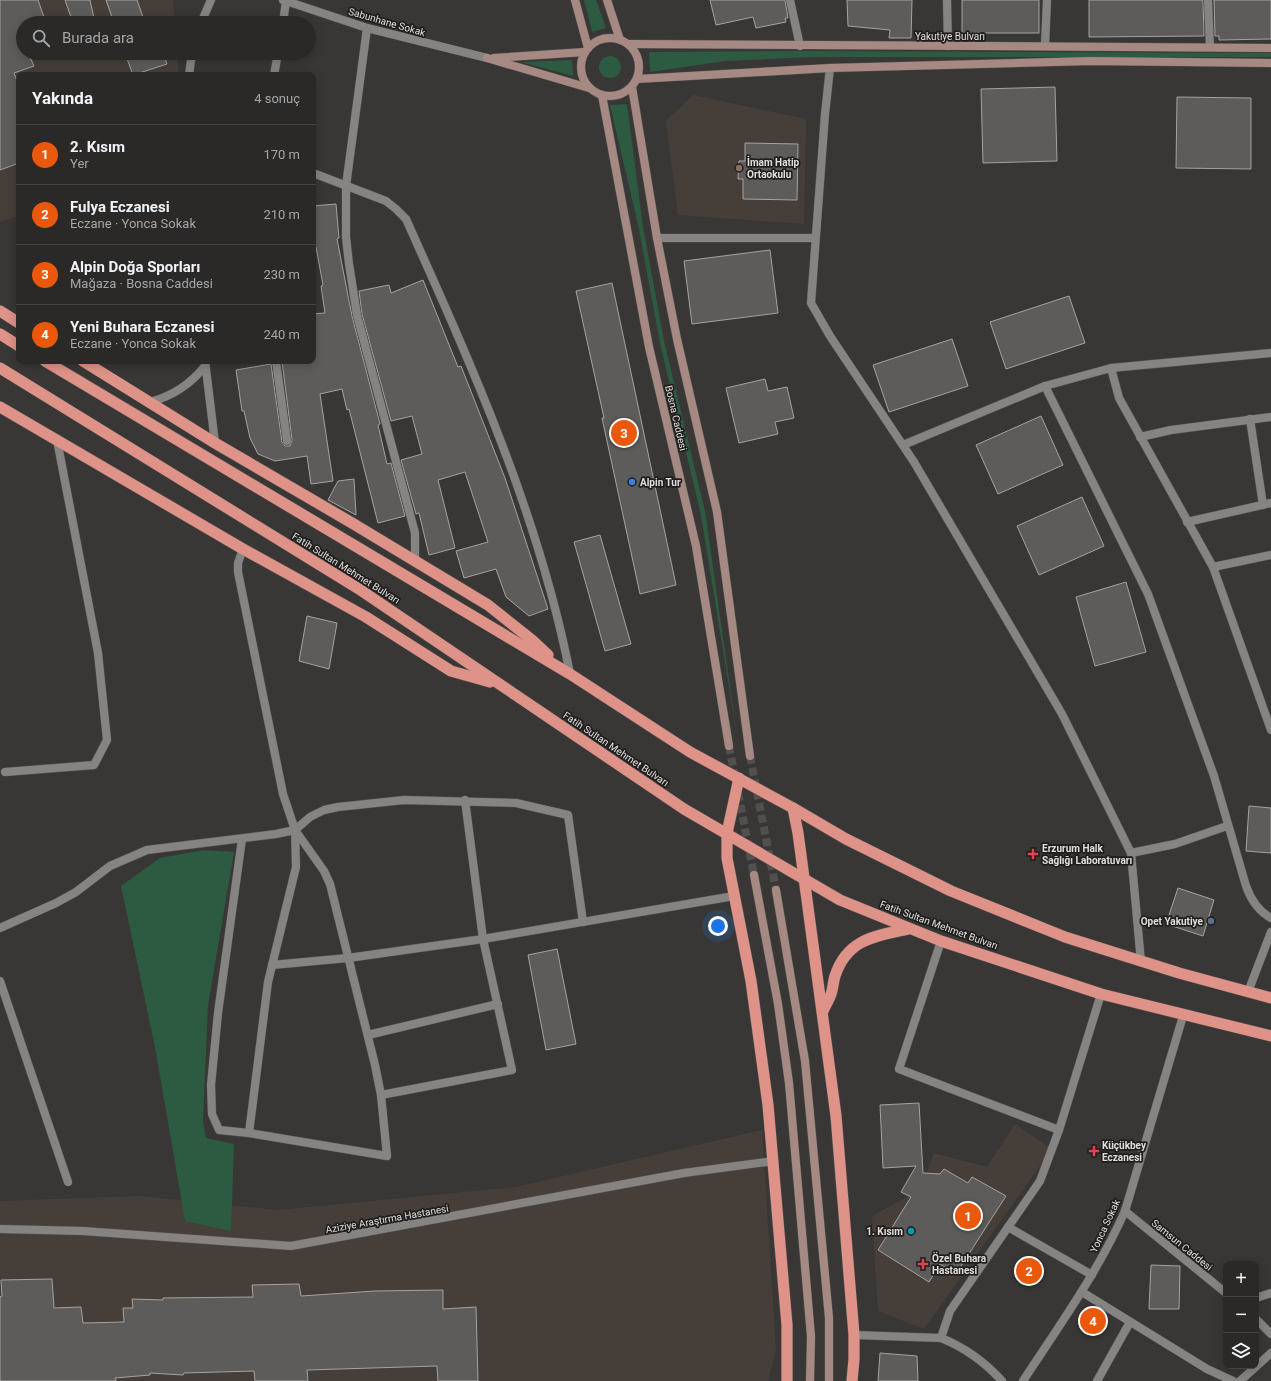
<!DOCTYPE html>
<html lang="tr">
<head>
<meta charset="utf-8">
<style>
	:root { --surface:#2a2928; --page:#323130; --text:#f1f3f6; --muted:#a5a6a8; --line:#464545; --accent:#ea580c }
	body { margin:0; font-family:Roboto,sans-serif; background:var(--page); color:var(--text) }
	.controls { position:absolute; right:12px; bottom:12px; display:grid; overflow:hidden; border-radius:8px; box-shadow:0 2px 10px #0003 }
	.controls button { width:36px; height:36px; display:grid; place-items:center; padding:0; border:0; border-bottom:1px solid var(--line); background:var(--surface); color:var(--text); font:20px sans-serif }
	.you { position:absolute; left:718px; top:926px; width:14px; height:14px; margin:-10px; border:3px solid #fff; border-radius:50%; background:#1a73e8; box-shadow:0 0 0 6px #1a73e833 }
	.badge { display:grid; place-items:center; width:26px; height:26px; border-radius:50%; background:var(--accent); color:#fff; font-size:13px; font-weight:700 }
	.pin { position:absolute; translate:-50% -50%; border:2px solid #fff; box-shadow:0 1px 4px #0006 }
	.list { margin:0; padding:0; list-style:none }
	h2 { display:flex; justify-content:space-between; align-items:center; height:52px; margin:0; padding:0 16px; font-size:17px }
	h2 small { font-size:13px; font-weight:400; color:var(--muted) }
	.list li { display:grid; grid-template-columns:26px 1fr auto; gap:12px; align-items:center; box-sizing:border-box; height:60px; padding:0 16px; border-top:1px solid var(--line) }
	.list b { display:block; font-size:15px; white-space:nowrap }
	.list p { margin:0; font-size:13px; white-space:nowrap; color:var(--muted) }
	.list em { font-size:13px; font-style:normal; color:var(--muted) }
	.icon { flex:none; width:22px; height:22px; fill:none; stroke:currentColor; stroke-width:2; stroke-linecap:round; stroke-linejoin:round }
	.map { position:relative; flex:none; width:1271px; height:1381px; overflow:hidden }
	.search { position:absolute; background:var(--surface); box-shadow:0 2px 10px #0003; left:16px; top:16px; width:300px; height:44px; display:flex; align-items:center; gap:10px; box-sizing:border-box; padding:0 14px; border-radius:22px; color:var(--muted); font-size:15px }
	.panel { position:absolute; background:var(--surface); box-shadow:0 2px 10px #0003; left:16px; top:72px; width:300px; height:292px; border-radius:8px }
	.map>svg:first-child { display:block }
	.built { fill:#463f39 }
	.green { fill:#2c5b42 }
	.building { fill:#5e5c5a; stroke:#a5a3a1 }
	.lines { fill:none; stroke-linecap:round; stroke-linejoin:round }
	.secondary-tunnel { stroke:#51504e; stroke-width:8; stroke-dasharray:8 4; stroke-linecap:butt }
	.minor-casing { stroke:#565452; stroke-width:9 }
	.secondary-casing { stroke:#565452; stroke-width:9 }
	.trunk-casing { stroke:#565452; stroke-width:12 }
	.minor { stroke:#868482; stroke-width:8 }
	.secondary { stroke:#a78984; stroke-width:8 }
	.trunk { stroke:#df9288; stroke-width:11 }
	.education-dot { fill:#8d6e63; stroke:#1f1e1d; stroke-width:1.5 }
	.shop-dot { fill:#3f7fe0; stroke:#1f1e1d; stroke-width:1.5 }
	.health-dot { fill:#e0444e; stroke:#1f1e1d; stroke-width:1.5 }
	.service-dot { fill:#5c6f8a; stroke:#1f1e1d; stroke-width:1.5 }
	.culture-dot { fill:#0f9aa8; stroke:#1f1e1d; stroke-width:1.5 }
	.labels { text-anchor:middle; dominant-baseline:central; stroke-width:3.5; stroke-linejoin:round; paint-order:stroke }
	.street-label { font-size:10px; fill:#e0dedd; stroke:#1f1e1d }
	.poi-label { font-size:10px; font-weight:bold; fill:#e0dedd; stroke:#1f1e1d; text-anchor:start }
</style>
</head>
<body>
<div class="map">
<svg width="1271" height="1381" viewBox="0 0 1271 1381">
	<rect width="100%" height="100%" fill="#383735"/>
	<!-- built -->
	<g class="built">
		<polygon points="0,0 173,0 175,23 23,23 23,53 177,53 179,75 19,75 19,216 0,222"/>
		<polygon points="693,95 806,119 804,224 678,215 666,121"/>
		<polygon points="1015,1124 1052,1149 924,1329 878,1311 872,1216 921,1189 934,1153 987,1167"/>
		<polygon points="762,1130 776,1350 768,1381 0,1381 0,1201 140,1196 278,1210 516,1187"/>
	</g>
	<!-- green -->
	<g class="green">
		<polygon points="584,0 596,0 606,28 592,32"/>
		<polygon points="815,51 1271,53 1271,57 815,57 725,61 650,72 649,52"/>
		<circle cx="610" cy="67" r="11"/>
		<polygon points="572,60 573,76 521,62"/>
		<polygon points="627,104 643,227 664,341 705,511 737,736 701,515 660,343 639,229 610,105"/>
		<polygon points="204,850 234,852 208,1005 203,1121 206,1138 234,1144 231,1231 185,1221 155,1047 121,886 160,858"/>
	</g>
	<!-- building -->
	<g class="building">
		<polygon points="0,0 38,0 46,23 23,23 23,53 28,53 34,66 14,73 19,86 19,163 0,170"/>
		<polygon points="65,0 90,0 95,23 73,23"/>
		<polygon points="106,0 137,0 145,23 114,23"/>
		<polygon points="710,0 785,0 788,18 785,18 786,22 756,28 753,17 716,25"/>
		<polygon points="847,0 912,0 911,38 889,38 890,30 848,26"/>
		<rect x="962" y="0" width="77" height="33"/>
		<polygon points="1089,0 1203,0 1204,36 1089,37"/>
		<polygon points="1214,0 1271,0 1271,39 1219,40 1219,36 1215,36"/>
		<polygon points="125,53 163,53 167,64 133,75"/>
		<polygon points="1055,87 1057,161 983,163 981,89"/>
		<polygon points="1177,97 1251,98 1251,169 1176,168"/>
		<polygon points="745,143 798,144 797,200 743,199 743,179 738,179 739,161 745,161"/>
		<polygon points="336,204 339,238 337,239 352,316 380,424 378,425 387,464 391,463 405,516 378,523 349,409 347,410 342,389 320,394 333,481 311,484 307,456 275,461 258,454 250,438 244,411 242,411 236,370 271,364 282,442 285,446 290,446 292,440 282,361 313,361 313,314 325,313 321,286 323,285 316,247 313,248 313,206"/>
		<polygon points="770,250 778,313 692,324 684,261"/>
		<polygon points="423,280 458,367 461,366 505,478 548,609 529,616 506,597 496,569 464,578 456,551 488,542 465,472 438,480 455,548 429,555 419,513 416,514 401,460 422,454 412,416 391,421 362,314 359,291 389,285 391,293"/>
		<polygon points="612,283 676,585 640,594 602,418 604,418 576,291"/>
		<polygon points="1069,296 1085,343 1006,369 990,322"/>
		<polygon points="952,339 968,386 889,412 873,365"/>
		<polygon points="765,379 768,391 787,387 794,418 775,422 778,434 739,443 726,388"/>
		<polygon points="1041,416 1063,465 998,494 976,445"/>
		<polygon points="354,479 356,515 328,500 338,481"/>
		<polygon points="1082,497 1104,546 1039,575 1017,526"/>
		<polygon points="600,535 631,644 605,651 574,542"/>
		<polygon points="1126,582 1146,652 1095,666 1076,597"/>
		<polygon points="307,616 337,623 329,669 299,661"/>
		<polygon points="1249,806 1271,808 1271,853 1246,851"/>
		<polygon points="1178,888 1214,900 1203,936 1166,924"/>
		<polygon points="557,949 576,1044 546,1050 528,955"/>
		<polygon points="919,1103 923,1173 940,1174 944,1169 968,1183 972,1177 1006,1196 956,1274 940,1264 929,1282 878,1250 911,1197 901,1192 916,1166 883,1168 880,1105"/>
		<polygon points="1151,1265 1180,1266 1179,1309 1149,1309"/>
		<polygon points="52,1279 54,1308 81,1307 83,1323 124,1322 123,1308 133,1308 132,1299 163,1300 163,1298 253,1297 252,1285 299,1284 301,1296 375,1291 443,1290 443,1309 476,1307 478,1381 438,1381 437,1366 307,1370 308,1381 255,1381 254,1371 184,1373 183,1375 150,1373 150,1375 115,1378 116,1381 0,1381 0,1297 2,1296 1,1280"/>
		<polygon points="880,1353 917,1356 918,1381 878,1381"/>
	</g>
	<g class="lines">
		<!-- secondary-tunnel -->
		<g class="secondary-tunnel">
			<polyline points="729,746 754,875"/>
			<polyline points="750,756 776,890"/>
		</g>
		<defs>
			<g id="minor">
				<polyline points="283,0 367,28 487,58"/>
				<polyline points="790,0 800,46"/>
				<polyline points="947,0 948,46"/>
				<polyline points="1208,0 1210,47"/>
				<polyline points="201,23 211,0"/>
				<polyline points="283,23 286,1"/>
				<polyline points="367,28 346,186 346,237 349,264 357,315 415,533 415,561"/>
				<polyline points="1045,45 1047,0"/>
				<polyline points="830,68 825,114 811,303 830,336 914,462 1062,714 1131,853 1141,962"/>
				<polyline points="189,75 192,53"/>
				<polyline points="274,75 278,53"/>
				<path d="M313 173 386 201 396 209 406 219C472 366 539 515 570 674"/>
				<polyline points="657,238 815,238"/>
				<polyline points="205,361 215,443"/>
				<polyline points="276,361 287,441"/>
				<polyline points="1111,368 1119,398 1213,567 1271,730"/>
				<path d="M1045 386 1148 594 1214 776 1246 886C1251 900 1258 911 1271 918"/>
				<path d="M150 402C173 396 190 385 205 366"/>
				<polyline points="1250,419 1263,505"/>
				<polyline points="1140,437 1171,430 1271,417"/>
				<polyline points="903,445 1045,386 1111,368 1271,353"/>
				<polyline points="1187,522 1271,503"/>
				<polyline points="243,549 238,563 238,572 283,794 295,830 296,867 268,982 249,1133"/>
				<polyline points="1213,567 1271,555"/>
				<polyline points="5,772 94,765 107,740 98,653 57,440"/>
				<polyline points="242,839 218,1013 211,1085 212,1114 219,1130 249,1133 387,1156 381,1095 375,1065 330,884 324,871 295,830"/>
				<polyline points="1131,853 1175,844 1227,826"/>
				<polyline points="0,928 56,903 76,892 110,866 147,850 276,834 295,830 310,817 324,810 338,807 404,800 516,803 568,815 583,922"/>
				<polyline points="941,941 899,1069 1059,1130 1101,994"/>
				<polyline points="272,965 348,958 483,939 734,896"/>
				<polyline points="0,981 68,1182"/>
				<polyline points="1248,992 1271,932"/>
				<polyline points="368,1035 498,1004"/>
				<polyline points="381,1095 512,1070 483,939 465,800"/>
				<polyline points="1125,1211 1226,1293"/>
				<polyline points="1008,1227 1092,1275"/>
				<polyline points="0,1229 83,1231 291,1246 684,1173 774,1161"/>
				<polyline points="1082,1292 1207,1369 1233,1381"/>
				<polyline points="1256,1298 1271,1293"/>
				<polyline points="1256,1319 1271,1334"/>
				<polyline points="854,1335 941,1338 950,1311 1040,1181 1059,1130"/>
				<path d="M941 1338C966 1348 984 1361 1002 1381"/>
				<path d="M1023 1381C1059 1326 1098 1272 1125 1211L1183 1016"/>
				<polyline points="1097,1381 1130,1322"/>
				<polyline points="1240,1381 1271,1353"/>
			</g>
			<g id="secondary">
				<polyline points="575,0 588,48"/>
				<polyline points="607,0 620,40"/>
				<circle cx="610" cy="67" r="29"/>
				<path d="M629 44C843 46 1057 45 1271 48"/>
				<polyline points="487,58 589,88"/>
				<polyline points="494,58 585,52"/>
				<polyline points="637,79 830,68 1090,61 1271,63"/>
				<polyline points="632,87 657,238 677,339 717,512 750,756"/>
				<polyline points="602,95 649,347 696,546 729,746"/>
				<polyline points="754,875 778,1004 789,1083 811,1336 810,1381"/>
				<polyline points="776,890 805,1061 829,1318 829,1381"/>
			</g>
			<g id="trunk">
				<polyline points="0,311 19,323"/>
				<polyline points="0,334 19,346"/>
				<polyline points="45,361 570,674 690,752 793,808 846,839 951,891 1065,937 1179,973 1271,998"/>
				<polyline points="83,361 215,443 352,523 488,605 532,640 548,655"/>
				<polyline points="0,368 359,589 684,809 840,900 941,941 1101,994 1271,1036"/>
				<polyline points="0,407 243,549 366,617 451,671 490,682"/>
				<polyline points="739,778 727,833 727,858 751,981 768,1105 787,1325 787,1381"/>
				<polyline points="793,808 798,833 836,1116 854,1335 854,1359 852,1381"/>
				<path d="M823 1011C825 1006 829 1000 831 994 833 989 833 982 835 976 847 939 875 936 908 929"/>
			</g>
		</defs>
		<!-- minor casing -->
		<use href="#minor" class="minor-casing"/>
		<!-- secondary casing -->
		<use href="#secondary" class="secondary-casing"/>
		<!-- trunk casing -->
		<use href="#trunk" class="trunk-casing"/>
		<!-- minor -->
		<use href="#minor" class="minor"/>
		<!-- secondary -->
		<use href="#secondary" class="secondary"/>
		<!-- trunk -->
		<use href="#trunk" class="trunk"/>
	</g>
	<!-- markers -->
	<circle class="education-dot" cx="739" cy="168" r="4"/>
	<circle class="shop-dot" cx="632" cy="482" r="4"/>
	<g class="health-dot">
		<path d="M1031 848h4v4h4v4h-4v4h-4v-4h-4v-4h4z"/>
		<path d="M1092 1145h4v4h4v4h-4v4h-4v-4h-4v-4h4z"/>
		<path d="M921 1258h4v4h4v4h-4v4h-4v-4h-4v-4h4z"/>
	</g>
	<circle class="service-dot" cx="1211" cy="921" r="4"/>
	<circle class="culture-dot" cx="911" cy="1231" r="4"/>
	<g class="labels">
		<!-- street labels -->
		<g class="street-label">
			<text transform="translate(387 22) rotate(16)">Sabunhane Sokak</text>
			<text x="950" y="36">Yakutiye Bulvarı</text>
			<text transform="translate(676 418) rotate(77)">Bosna Caddesi</text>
			<text transform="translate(346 568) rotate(32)">Fatih Sultan Mehmet Bulvarı</text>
			<text transform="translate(616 749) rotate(34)">Fatih Sultan Mehmet Bulvarı</text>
			<text transform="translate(939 925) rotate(20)">Fatih Sultan Mehmet Bulvarı</text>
			<text transform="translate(387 1219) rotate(-10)">Aziziye Araştırma Hastanesi</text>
			<text transform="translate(1105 1226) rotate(-65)">Yonca Sokak</text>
			<text transform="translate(1182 1245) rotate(39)">Samsun Caddesi</text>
		</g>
		<!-- poi labels -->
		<g class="poi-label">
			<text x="747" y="162">İmam Hatip<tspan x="747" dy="12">Ortaokulu</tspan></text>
			<text x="640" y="482">Alpin Tur</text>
			<text x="1042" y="848">Erzurum Halk<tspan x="1042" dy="12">Sağlığı Laboratuvarı</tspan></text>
			<text x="1203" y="921" text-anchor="end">Opet Yakutiye</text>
			<text x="1102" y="1145">Küçükbey<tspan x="1102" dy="12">Eczanesi</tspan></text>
			<text x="903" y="1231" text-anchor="end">1. Kısım</text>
			<text x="932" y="1258">Özel Buhara<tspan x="932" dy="12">Hastanesi</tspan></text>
		</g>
	</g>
</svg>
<div class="controls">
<button>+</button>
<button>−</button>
<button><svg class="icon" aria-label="layers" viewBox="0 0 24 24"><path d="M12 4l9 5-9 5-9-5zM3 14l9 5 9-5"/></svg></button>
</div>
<div class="you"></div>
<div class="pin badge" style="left:968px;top:1216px">1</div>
<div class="pin badge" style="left:1029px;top:1271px">2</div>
<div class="pin badge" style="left:624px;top:433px">3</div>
<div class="pin badge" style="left:1093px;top:1321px">4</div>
<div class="search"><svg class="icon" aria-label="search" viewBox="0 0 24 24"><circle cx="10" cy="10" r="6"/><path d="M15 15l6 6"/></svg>Burada ara</div>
<section class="panel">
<h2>Yakında<small>4 sonuç</small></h2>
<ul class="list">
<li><span class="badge">1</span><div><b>2. Kısım</b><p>Yer</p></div><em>170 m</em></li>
<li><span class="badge">2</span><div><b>Fulya Eczanesi</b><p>Eczane · Yonca Sokak</p></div><em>210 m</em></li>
<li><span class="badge">3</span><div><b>Alpin Doğa Sporları</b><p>Mağaza · Bosna Caddesi</p></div><em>230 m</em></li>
<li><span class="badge">4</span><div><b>Yeni Buhara Eczanesi</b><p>Eczane · Yonca Sokak</p></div><em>240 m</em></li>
</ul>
</section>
</div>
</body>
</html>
